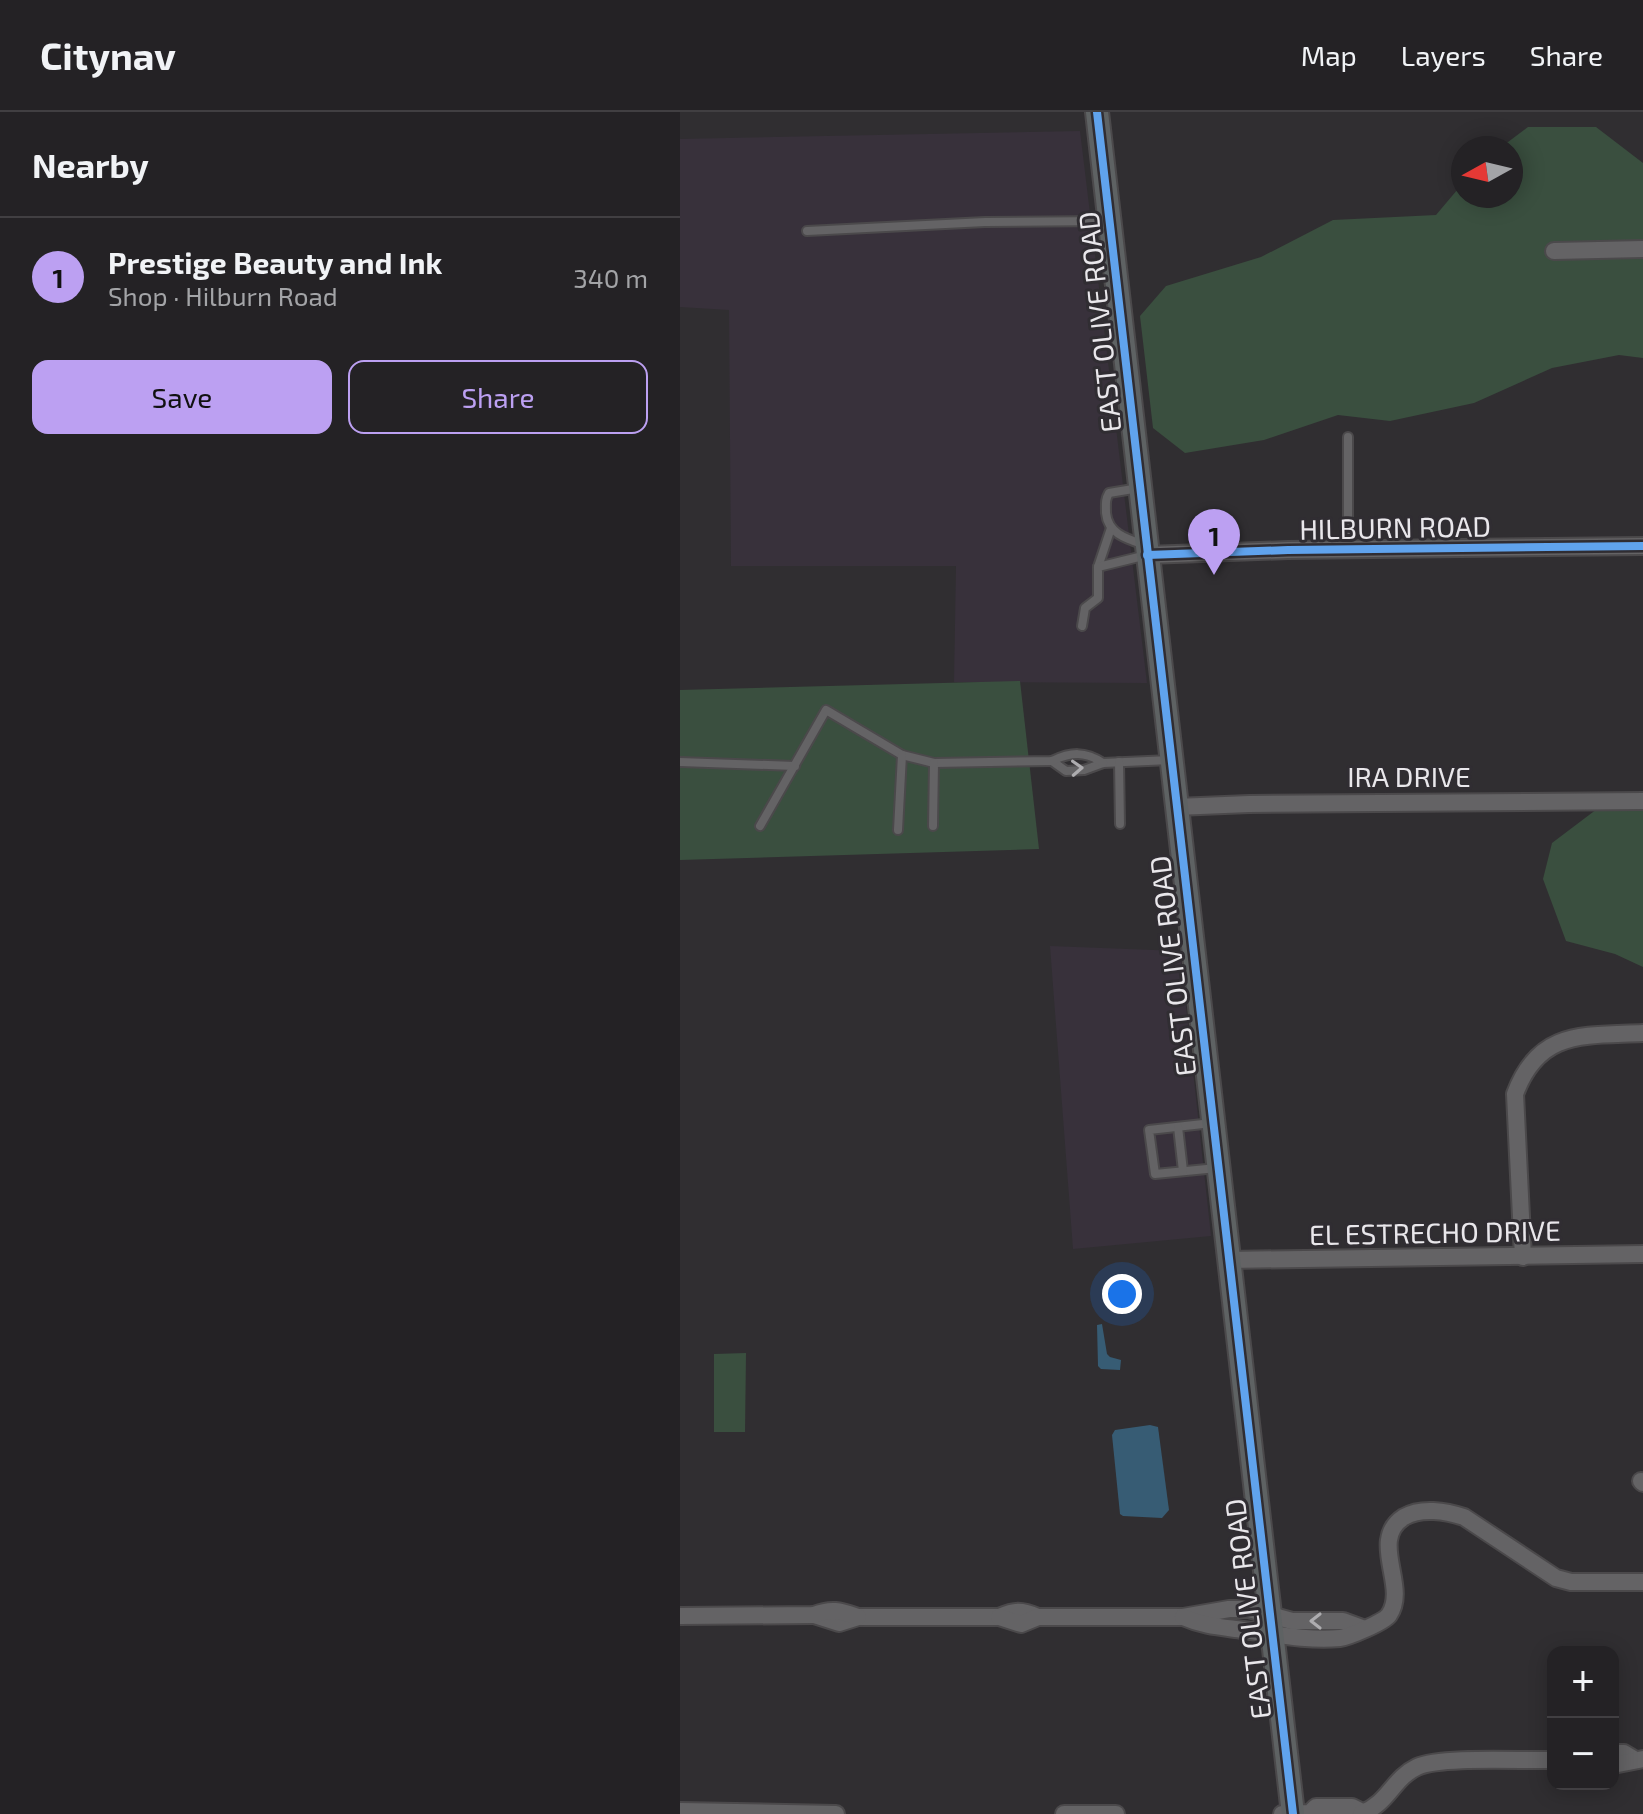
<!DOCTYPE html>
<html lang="en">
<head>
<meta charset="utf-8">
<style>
	:root { --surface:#242225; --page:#302f32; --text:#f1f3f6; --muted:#a3a4a7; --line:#413f42; --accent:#bca0f2 }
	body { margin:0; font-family:"Exo 2",sans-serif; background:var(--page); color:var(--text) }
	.controls { position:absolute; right:24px; bottom:24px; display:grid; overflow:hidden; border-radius:16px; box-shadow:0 4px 20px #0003 }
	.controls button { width:72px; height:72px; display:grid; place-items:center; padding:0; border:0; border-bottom:2px solid var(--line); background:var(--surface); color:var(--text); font:40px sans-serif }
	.compass { position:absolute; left:771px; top:24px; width:72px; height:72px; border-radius:50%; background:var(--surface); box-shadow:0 4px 20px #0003; rotate:262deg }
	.you { position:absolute; left:442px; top:1182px; width:28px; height:28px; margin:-20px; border:6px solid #fff; border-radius:50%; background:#1a73e8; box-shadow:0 0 0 12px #1a73e833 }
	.badge { display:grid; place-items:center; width:52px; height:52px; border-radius:50%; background:var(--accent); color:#111; font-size:26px; font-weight:700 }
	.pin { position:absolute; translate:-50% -66px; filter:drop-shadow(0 2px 4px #0008) }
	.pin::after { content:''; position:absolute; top:42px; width:28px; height:24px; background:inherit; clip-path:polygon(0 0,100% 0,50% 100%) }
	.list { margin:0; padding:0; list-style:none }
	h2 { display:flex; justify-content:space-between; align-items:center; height:104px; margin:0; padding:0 32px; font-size:34px }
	h2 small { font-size:26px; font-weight:400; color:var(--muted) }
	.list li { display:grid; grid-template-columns:52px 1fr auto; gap:24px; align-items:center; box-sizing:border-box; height:120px; padding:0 32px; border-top:2px solid var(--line) }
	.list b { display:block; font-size:30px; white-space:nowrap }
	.list p { margin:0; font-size:26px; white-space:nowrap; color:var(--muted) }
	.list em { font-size:26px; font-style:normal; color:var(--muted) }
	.actions { display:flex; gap:16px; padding:24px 32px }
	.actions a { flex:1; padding:18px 0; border:2px solid var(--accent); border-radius:16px; text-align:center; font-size:28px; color:var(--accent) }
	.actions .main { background:var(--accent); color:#111 }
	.map { position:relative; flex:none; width:963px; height:1702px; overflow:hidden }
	header { display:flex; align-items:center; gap:48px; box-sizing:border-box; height:112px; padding:0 40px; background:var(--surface); border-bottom:2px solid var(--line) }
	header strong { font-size:38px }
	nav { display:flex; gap:44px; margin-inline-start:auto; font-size:28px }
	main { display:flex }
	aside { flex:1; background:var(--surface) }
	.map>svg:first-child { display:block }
	.built { fill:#38313b }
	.green { fill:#3a4f3f }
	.water { fill:#375c74 }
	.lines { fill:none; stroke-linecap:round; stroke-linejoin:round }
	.lane-casing { stroke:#4b494b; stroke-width:12 }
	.street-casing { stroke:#4b494b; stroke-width:20 }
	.secondary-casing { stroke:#4b494b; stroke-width:26 }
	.lane { stroke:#646365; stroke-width:8 }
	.street { stroke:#646365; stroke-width:16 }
	.secondary { stroke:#5e6263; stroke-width:22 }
	.cycleway-casing { stroke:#302d32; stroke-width:13 }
	.cycleway { stroke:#60a3ed; stroke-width:8 }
	.oneway { stroke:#adacaf }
	.labels { text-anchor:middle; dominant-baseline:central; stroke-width:6; stroke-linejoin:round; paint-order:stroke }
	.street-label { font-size:28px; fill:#e9e7eb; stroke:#302d32 }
</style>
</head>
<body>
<header>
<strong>Citynav</strong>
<nav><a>Map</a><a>Layers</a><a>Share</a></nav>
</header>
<main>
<aside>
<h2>Nearby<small></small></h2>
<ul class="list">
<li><span class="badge">1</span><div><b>Prestige Beauty and Ink</b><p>Shop · Hilburn Road</p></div><em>340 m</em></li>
</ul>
<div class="actions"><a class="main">Save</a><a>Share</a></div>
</aside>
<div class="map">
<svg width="963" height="1702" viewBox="0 0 963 1702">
	<rect width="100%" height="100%" fill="#302e31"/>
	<!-- built -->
	<g class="built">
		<polygon points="400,19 467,571 274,570 276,454 51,454 49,198 0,195 0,27"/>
		<polygon points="370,834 500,839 531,1124 393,1137"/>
	</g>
	<!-- green -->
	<g class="green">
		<polygon points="848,15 916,15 963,51 963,246 939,243 872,256 794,291 710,309 658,303 584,328 505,341 473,316 460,204 486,174 581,145 653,108 756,103 783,71 783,84 831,84 831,36 820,36"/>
		<polygon points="340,569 359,737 0,748 0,578"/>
		<polygon points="963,696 963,855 935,842 886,829 863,767 872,731 917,697"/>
		<polygon points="66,1241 65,1320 34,1320 34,1242"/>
	</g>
	<!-- water -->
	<g class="water">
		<polygon points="422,1212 427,1242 430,1245 441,1248 440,1258 421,1257 418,1254 417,1213"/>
		<polygon points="470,1313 478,1315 489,1398 482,1406 443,1404 440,1402 432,1323 435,1318"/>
	</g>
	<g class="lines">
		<defs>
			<g id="lane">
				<polyline points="127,119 305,110 429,109"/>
				<polyline points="668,325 668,437"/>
				<path d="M459 376 429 381C425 388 426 392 426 401 428 422 447 427 465 433"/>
				<polyline points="418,455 431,416"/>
				<polyline points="402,514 405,496 418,486 418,455 467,443"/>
				<polyline points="372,649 386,659 404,658 423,651 490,648"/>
				<polyline points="0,650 115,654"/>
				<polyline points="439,650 440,712"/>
				<path d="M80 714 146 598 222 643 254 651 372 649C391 640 405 639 423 651"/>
				<polyline points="253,714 254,651"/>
				<polyline points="218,718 222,643"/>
				<polyline points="532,1011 469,1018 475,1062 537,1056"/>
				<polyline points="498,1015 503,1059"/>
			</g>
			<g id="street">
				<polyline points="874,139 963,137"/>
				<polyline points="467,443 608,438 963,434"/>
				<polyline points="496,695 569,692 963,689"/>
				<path d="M843 1145 835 982C859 917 904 924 963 921"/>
				<polyline points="548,1148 963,1142"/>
				<polyline points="961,1369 963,1371"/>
				<path d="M134 1503 159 1511 178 1505H319C335 1498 342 1498 358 1505"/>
				<path d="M0 1504 134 1503C152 1496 160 1499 178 1505"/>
				<polyline points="319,1505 341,1512 358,1505 503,1505 549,1497 569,1497 612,1509 663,1509 682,1516"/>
				<path d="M503 1505C523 1514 542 1515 563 1518 594 1522 628 1529 660 1526 669 1525 704 1510 709 1503 729 1474 688 1428 724 1405 741 1395 766 1399 784 1405L876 1466 891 1470H963"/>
				<polyline points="933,1641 944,1641 954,1647"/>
				<polyline points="933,1653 963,1647"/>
				<polyline points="0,1699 156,1702"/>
				<polyline points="384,1702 436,1702"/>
				<polyline points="602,1702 630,1701 636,1695 672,1695 684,1701"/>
				<path d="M681 1702C710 1690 712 1667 737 1655 761 1644 843 1649 873 1648"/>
			</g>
			<polyline id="secondary" points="417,0 613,1702"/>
		</defs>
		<!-- lane casing -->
		<use href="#lane" class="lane-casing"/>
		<!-- street casing -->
		<use href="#street" class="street-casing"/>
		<!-- secondary casing -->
		<use href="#secondary" class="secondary-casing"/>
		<!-- lane -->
		<use href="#lane" class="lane"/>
		<!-- street -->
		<use href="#street" class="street"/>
		<!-- secondary -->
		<use href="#secondary" class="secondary"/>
		<defs>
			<g id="cycleway">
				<polyline points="417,0 613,1702"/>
				<polyline points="467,443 608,438 963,434"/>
			</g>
		</defs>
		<!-- cycleway casing -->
		<use href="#cycleway" class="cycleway-casing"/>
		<!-- cycleway -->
		<use href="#cycleway" class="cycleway"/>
	</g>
	<!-- one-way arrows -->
	<defs><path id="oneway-chevron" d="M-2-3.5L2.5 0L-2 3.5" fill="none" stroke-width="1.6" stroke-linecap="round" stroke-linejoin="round" transform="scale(2)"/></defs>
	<g class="oneway">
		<use href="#oneway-chevron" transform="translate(397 656) rotate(-3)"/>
		<use href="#oneway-chevron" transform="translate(636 1509) rotate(-180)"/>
	</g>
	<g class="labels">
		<!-- street labels -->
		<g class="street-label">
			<text transform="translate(419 210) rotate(-96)">EAST OLIVE ROAD</text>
			<text transform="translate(715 415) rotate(-1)">HILBURN ROAD</text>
			<text x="729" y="664">IRA DRIVE</text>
			<text transform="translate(492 854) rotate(-97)">EAST OLIVE ROAD</text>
			<text transform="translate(755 1120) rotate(-1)">EL ESTRECHO DRIVE</text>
			<text transform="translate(567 1497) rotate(-97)">EAST OLIVE ROAD</text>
		</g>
	</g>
</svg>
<div class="controls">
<button>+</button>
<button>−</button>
</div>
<svg class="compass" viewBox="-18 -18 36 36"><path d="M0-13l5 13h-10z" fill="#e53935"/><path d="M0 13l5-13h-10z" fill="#a3a4a7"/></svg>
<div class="you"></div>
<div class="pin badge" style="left:534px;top:463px">1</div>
</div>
</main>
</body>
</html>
